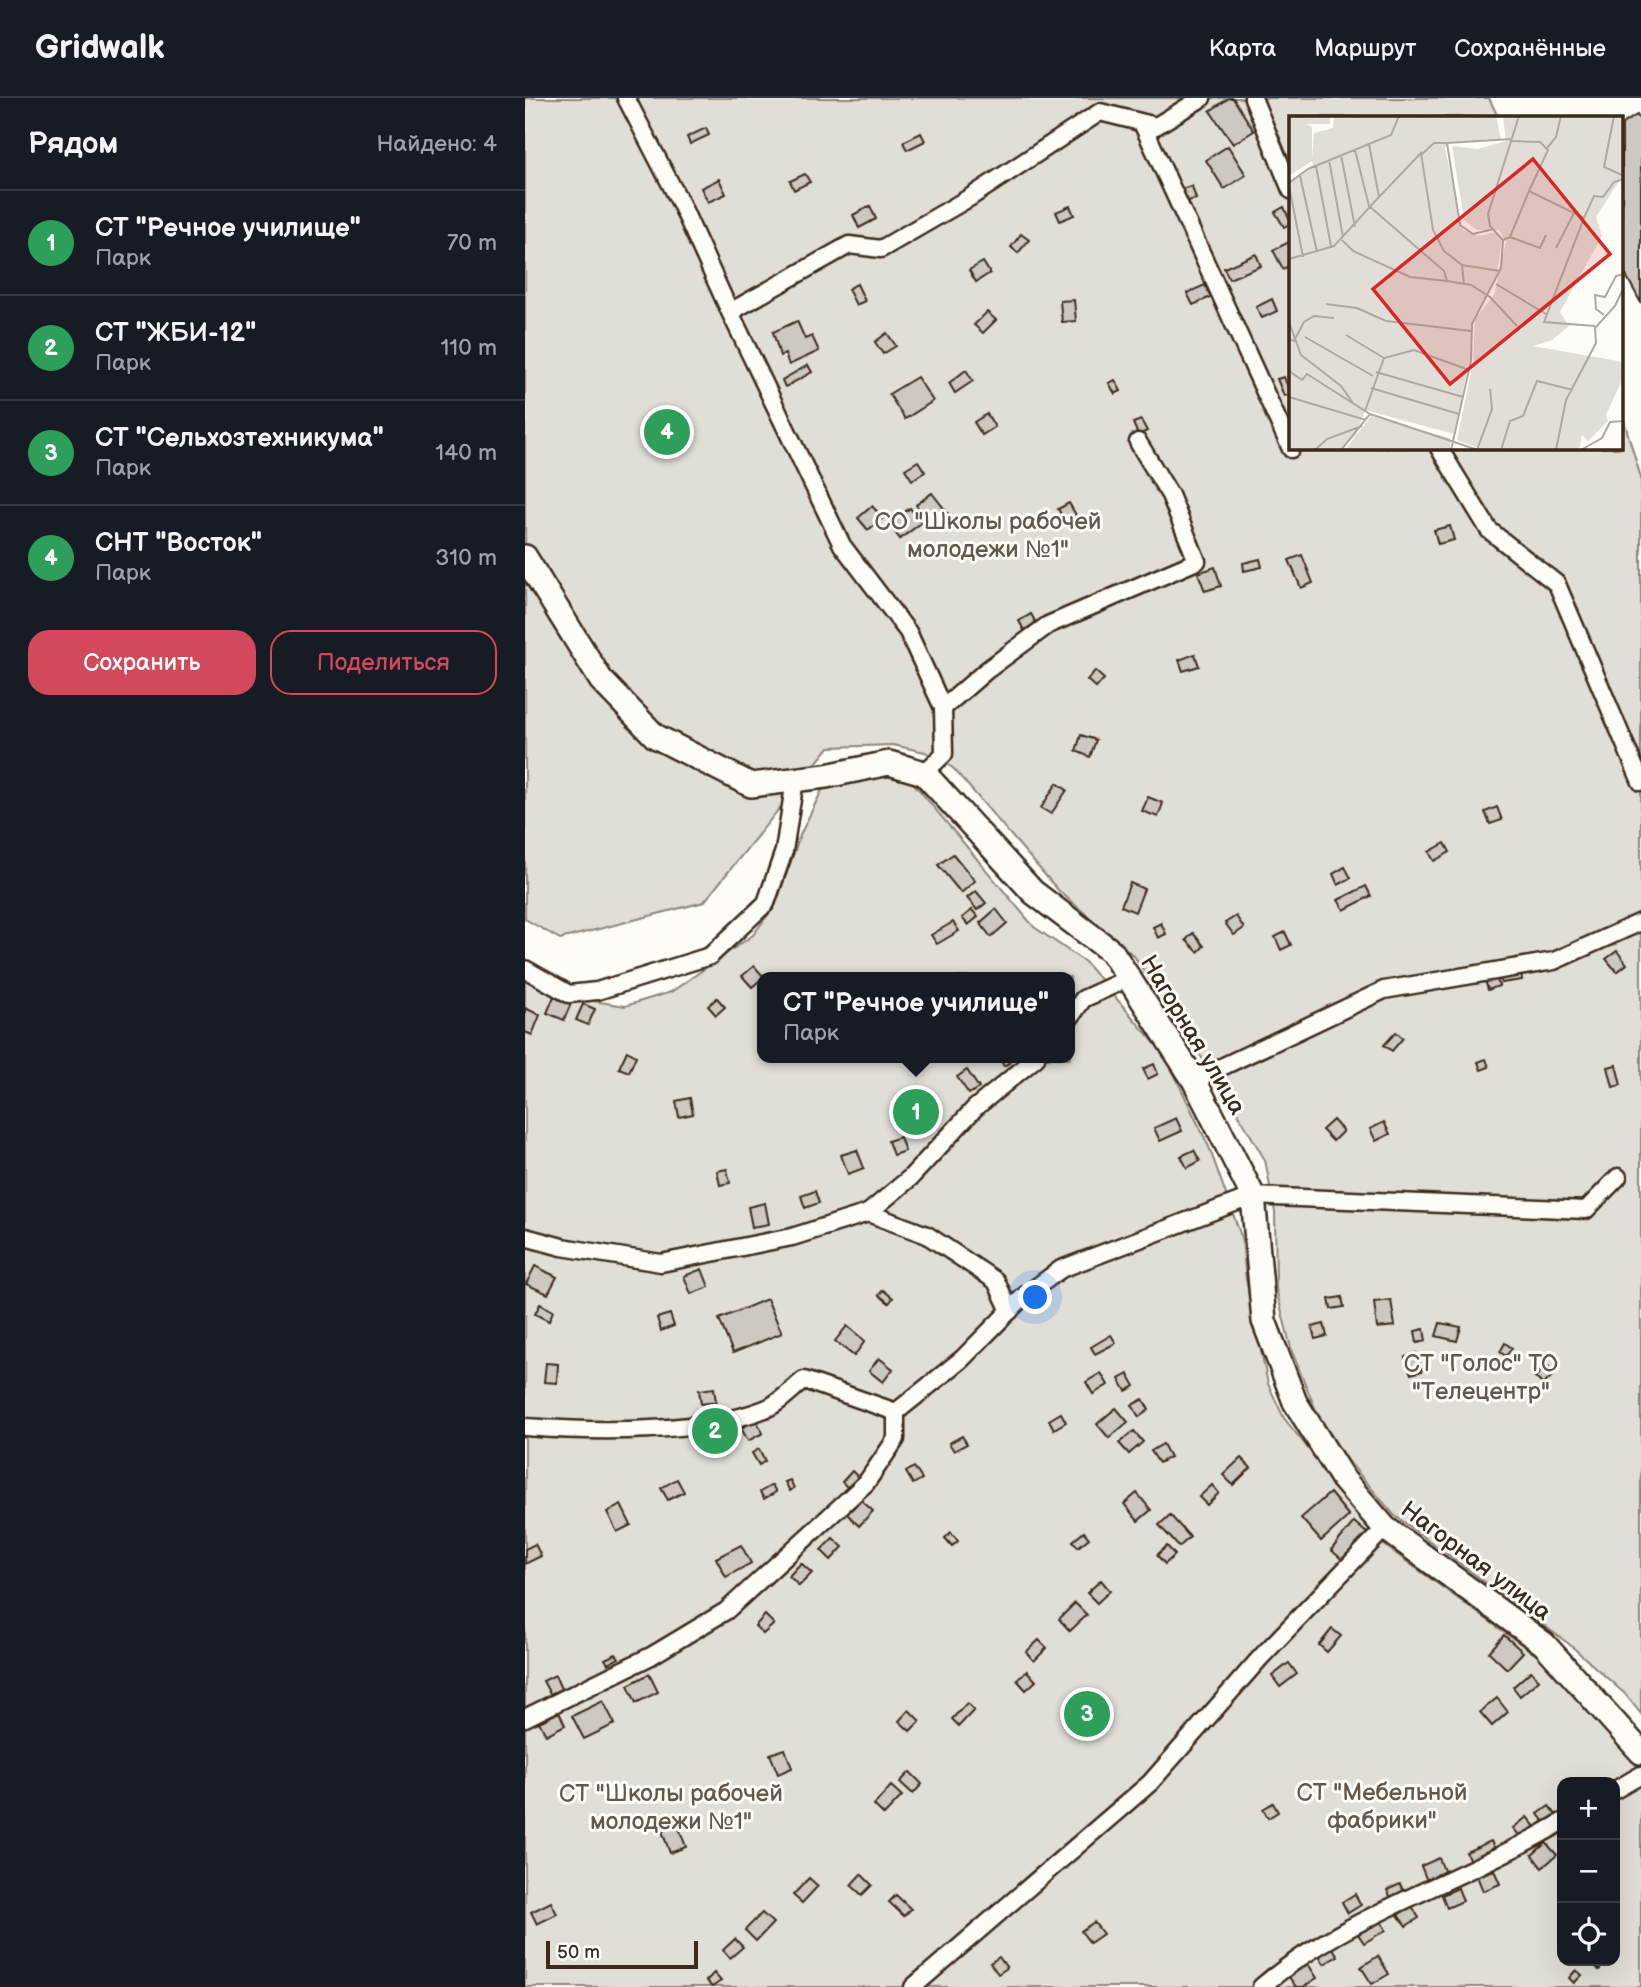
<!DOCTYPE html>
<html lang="ru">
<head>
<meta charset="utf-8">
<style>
	:root { --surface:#171b24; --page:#20242c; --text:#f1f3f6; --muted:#9ea1a6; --line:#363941; --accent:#d1495b }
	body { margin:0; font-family:"Balsamiq Sans",sans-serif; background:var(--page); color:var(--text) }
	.controls { position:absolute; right:21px; bottom:21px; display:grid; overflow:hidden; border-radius:14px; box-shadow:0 7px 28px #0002 }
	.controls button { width:63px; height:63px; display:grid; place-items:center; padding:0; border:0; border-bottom:2px solid var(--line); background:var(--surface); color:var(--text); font:35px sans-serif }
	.scale { position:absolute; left:21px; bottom:18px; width:152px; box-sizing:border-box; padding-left:7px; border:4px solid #3b2a1e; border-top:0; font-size:19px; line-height:24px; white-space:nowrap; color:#3b2a1e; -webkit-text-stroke:5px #fdfcf7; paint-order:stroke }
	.you { position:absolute; left:511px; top:1200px; width:24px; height:24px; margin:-18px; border:5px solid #fff; border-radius:50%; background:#1a73e8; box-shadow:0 0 0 10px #1a73e833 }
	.badge { display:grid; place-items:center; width:46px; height:46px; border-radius:50%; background:var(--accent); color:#fff; font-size:23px; font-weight:700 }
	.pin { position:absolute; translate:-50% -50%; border:4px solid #fff; box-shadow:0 2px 7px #0006 }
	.popup { position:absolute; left:232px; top:874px; width:318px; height:91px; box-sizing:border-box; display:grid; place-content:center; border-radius:14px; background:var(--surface); filter:drop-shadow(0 2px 5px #0005); font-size:23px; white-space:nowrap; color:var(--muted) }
	.popup b { font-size:26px; color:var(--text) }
	.popup::after { content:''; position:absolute; left:50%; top:100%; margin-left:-14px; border:14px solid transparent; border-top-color:var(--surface) }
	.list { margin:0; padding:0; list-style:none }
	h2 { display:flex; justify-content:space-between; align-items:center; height:91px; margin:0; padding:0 28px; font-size:30px }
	h2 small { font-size:23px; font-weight:400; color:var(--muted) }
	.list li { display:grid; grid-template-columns:46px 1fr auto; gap:21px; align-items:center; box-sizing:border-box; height:105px; padding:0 28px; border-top:2px solid var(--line) }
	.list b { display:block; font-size:26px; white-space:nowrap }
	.list p { margin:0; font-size:23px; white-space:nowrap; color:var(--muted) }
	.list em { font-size:23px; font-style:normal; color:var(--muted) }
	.actions { display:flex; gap:14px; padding:21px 28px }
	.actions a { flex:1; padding:16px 0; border:2px solid var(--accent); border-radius:21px; text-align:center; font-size:24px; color:var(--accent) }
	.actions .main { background:var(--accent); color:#fff }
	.icon { flex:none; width:38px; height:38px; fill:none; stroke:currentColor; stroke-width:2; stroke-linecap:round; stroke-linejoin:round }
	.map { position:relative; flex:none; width:1116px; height:1889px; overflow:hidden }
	header { display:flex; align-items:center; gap:42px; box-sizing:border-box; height:98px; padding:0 35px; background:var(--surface); border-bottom:2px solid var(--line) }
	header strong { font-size:33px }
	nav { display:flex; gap:38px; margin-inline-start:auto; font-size:24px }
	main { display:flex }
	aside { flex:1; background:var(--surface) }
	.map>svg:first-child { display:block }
	.green { fill:#e1ded7; stroke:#8e847a; stroke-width:2; fill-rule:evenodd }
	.building { fill:#cdc8c2; stroke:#3b2a1e; stroke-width:2 }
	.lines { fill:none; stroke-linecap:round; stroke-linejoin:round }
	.street-casing { stroke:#3b2a1e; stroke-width:21 }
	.secondary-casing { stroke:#3b2a1e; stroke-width:28 }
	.street { stroke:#fdfcf7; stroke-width:16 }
	.secondary { stroke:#fdfcf7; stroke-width:23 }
	.labels { text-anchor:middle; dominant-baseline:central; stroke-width:6; stroke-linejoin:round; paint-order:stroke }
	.park-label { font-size:24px; fill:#64574c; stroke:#fdfcf7 }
	.street-label { font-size:24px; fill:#3b2a1e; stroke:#fdfcf7 }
	.inset-road { fill:none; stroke:#afa8a0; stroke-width:2 }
	.view { fill:#d62828; fill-opacity:0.15; stroke:#d62828; stroke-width:3.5 }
	.inset-edge { fill:none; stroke:#3b2a1e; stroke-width:3.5 }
</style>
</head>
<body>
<header>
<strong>Gridwalk</strong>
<nav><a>Карта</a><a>Маршрут</a><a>Сохранённые</a></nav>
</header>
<main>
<aside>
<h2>Рядом<small>Найдено: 4</small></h2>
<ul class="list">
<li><span class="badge" style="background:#2e9e5b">1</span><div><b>СТ &quot;Речное училище&quot;</b><p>Парк</p></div><em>70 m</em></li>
<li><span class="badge" style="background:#2e9e5b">2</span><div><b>СТ &quot;ЖБИ-12&quot;</b><p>Парк</p></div><em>110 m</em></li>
<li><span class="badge" style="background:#2e9e5b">3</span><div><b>СТ &quot;Сельхозтехникума&quot;</b><p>Парк</p></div><em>140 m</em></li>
<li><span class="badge" style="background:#2e9e5b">4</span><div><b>СНТ &quot;Восток&quot;</b><p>Парк</p></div><em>310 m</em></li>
</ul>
<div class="actions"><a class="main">Сохранить</a><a>Поделиться</a></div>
</aside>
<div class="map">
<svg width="1116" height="1889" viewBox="0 0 1116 1889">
	<rect width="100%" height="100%" fill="#fdfcf7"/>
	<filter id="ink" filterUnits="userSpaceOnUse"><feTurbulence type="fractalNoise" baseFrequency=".0143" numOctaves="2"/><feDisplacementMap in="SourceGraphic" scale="14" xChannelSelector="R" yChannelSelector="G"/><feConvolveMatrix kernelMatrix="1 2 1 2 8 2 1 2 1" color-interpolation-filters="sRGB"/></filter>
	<g filter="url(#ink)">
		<!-- green -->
		<g class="green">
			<polygon points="0,0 964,0 973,19 766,19 766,350 1097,350 1097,316 1116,380 1116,1616 1100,1596 1044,1546 869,1417 801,1337 767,1254 751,1191 750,1114 740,1062 707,1005 609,858 533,792 428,670 400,654 368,647 304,649 179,804 35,841 0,821"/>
			<path d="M343 677 385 681 509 829 560 864 640 957 684 1049 717 1141 721 1182 743 1286 759 1320 859 1447 1029 1570 1116 1673V1889H0V881L43 899 100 908 146 894 228 837 251 806 276 735 300 686ZM237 879H545V960H237ZM1037 1684H1090V1863H1037Z"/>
		</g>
		<!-- building -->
		<g class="building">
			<polygon points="704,0 708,0 729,33 708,46 685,13"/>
			<polygon points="1112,17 1116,24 1116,205 1097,170 1097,26"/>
			<polygon points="181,30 184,37 165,46 162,39"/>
			<polygon points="396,35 400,43 382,52 378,44"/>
			<polygon points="703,48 721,77 699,91 681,62"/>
			<polygon points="280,76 285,84 269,92 265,83"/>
			<polygon points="194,81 201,96 183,104 176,90"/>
			<polygon points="667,88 671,101 659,104 655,91"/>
			<polygon points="345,108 351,121 334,130 328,117"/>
			<polygon points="545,108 549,117 535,123 531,114"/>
			<polygon points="759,109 766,125 759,129 750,114"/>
			<polygon points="496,136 504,142 493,155 486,149"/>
			<polygon points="766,143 766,167 758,171 748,152"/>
			<polygon points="731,156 736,168 704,181 699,170"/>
			<polygon points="458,164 465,175 451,184 444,172"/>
			<polygon points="332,186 340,203 331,207 323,191"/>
			<polygon points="680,187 686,199 668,207 662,195"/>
			<polygon points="747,201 752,213 737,220 731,209"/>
			<polygon points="549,202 551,223 537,224 535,203"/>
			<polygon points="462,214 471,222 458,235 449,227"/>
			<polygon points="272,223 280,241 287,238 294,253 264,267 260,256 255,258 248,234"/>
			<polygon points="362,235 371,248 358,256 350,244"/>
			<polygon points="283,267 287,274 260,289 257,282"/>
			<polygon points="441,272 448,283 430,295 424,285"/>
			<polygon points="392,279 408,303 380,321 364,296"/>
			<polygon points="759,279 766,296 759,298 752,281"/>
			<polygon points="590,282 596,293 590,296 584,285"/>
			<polygon points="462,316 470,329 457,337 449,324"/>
			<polygon points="616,322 622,333 613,337 608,325"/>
			<polygon points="393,363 400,374 387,382 380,371"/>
			<polygon points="407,395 428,422 412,434 391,407"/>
			<polygon points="544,405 551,417 540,423 533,411"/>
			<polygon points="347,408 358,420 343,432 333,420"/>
			<polygon points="385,410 396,425 375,441 364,426"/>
			<polygon points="925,428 929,442 913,446 909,432"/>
			<polygon points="777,457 788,485 776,490 764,462"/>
			<polygon points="735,461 737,469 719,473 718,465"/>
			<polygon points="690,469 696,488 680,493 673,475"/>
			<polygon points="506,516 511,525 499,532 494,523"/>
			<polygon points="670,556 674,568 658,573 654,562"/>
			<polygon points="570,573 579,581 571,590 562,582"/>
			<polygon points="556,637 571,642 565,659 551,653"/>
			<polygon points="532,685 542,692 526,716 516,710"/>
			<polygon points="623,699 638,705 633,719 617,713"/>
			<polygon points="972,709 977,722 965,726 960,714"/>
			<polygon points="920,745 925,754 909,763 904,754"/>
			<polygon points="428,756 450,783 436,795 413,767"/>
			<polygon points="820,769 826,780 813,787 808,776"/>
			<polygon points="605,785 619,791 610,814 596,808"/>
			<polygon points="841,788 846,798 819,812 813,802"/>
			<polygon points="451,793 461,805 452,812 442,800"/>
			<polygon points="471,811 482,825 466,839 455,825"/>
			<polygon points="447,812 453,819 443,827 437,820"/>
			<polygon points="711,818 719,830 709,837 700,825"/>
			<polygon points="428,824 434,833 412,846 406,837"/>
			<polygon points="636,825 641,836 633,840 628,829"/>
			<polygon points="760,834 766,847 756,852 750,839"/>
			<polygon points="668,835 679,848 673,854 661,842"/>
			<polygon points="1092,853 1102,866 1092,874 1081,861"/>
			<polygon points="229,868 239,879 227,889 217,878"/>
			<polygon points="996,874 997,882 976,885 975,877"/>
			<polygon points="971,878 974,888 963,892 960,882"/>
			<polygon points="30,896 47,903 39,922 22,915"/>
			<polygon points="192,900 200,909 191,917 183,908"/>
			<polygon points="58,906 70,911 63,927 51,922"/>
			<polygon points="0,910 15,917 7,937 0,934"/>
			<polygon points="871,934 878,940 867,953 859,947"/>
			<polygon points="102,953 111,958 104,974 94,970"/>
			<polygon points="474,960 482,960 485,964 479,968"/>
			<polygon points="961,961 964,969 956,972 953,964"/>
			<polygon points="629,966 633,976 623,981 618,971"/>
			<polygon points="1091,967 1096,987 1088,989 1083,969"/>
			<polygon points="442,972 454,990 444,996 432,979"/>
			<polygon points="165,1000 168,1016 154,1019 151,1003"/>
			<polygon points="651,1020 657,1033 635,1043 629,1030"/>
			<polygon points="808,1022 818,1033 808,1043 797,1032"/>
			<polygon points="859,1024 865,1036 851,1043 845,1031"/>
			<polygon points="375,1039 380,1053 368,1057 363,1043"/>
			<polygon points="332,1052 339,1070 323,1076 316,1057"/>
			<polygon points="669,1052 675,1063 662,1070 656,1058"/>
			<polygon points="202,1071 205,1085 195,1087 192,1073"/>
			<polygon points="290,1093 294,1105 280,1110 276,1098"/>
			<polygon points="240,1105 244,1126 227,1129 223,1109"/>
			<polygon points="10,1168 32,1179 23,1196 1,1186"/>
			<polygon points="177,1171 184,1189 166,1196 159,1178"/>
			<polygon points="358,1192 368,1200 364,1205 354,1197"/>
			<polygon points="817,1199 819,1209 806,1211 804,1201"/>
			<polygon points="242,1201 257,1235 208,1255 194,1221"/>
			<polygon points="866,1202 870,1228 852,1230 849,1204"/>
			<polygon points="15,1206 28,1213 24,1223 10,1216"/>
			<polygon points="145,1216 149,1228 136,1233 132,1220"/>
			<polygon points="915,1225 936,1229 932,1243 911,1238"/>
			<polygon points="799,1226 802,1238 790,1241 787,1229"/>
			<polygon points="322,1228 340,1243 329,1258 310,1243"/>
			<polygon points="899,1231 901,1243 892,1245 890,1233"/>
			<polygon points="586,1237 591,1245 570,1256 566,1249"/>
			<polygon points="980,1245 987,1250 981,1258 975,1254"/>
			<polygon points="891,1255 897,1273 886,1276 880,1259"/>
			<polygon points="354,1260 368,1271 358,1284 344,1273"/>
			<polygon points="21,1265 33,1266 32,1285 19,1284"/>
			<polygon points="1022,1267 1030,1275 1018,1287 1010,1279"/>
			<polygon points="576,1275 583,1287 568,1296 561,1284"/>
			<polygon points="603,1276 610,1288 601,1293 594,1281"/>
			<polygon points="189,1290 191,1304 176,1306 174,1292"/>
			<polygon points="618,1301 624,1312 614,1319 607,1307"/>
			<polygon points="591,1310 603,1324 584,1340 572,1326"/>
			<polygon points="536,1315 541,1324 529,1331 524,1322"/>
			<polygon points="231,1322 238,1335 223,1343 216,1330"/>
			<polygon points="609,1333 618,1344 604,1356 594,1345"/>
			<polygon points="437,1338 442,1346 429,1353 424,1345"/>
			<polygon points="638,1346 645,1359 634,1365 626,1353"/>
			<polygon points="234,1351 240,1363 234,1367 227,1355"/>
			<polygon points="716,1360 726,1370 708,1387 698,1377"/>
			<polygon points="389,1369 397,1381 388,1386 381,1374"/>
			<polygon points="327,1373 333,1379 323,1390 317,1384"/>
			<polygon points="152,1381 159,1394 143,1402 136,1390"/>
			<polygon points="265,1382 269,1390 265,1393 260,1384"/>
			<polygon points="247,1387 251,1394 239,1401 235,1394"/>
			<polygon points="687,1387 694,1395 682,1407 674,1399"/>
			<polygon points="612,1395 626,1412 613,1423 599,1406"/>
			<polygon points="805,1395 824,1418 796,1443 776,1420"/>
			<polygon points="336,1402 348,1413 334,1428 322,1416"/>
			<polygon points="96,1407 106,1427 92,1434 82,1414"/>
			<polygon points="645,1417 665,1439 654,1449 634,1427"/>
			<polygon points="829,1424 843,1436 820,1464 806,1452"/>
			<polygon points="426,1434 433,1443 427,1448 420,1440"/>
			<polygon points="559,1434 564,1440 553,1449 548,1443"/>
			<polygon points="308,1440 318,1449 306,1462 296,1452"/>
			<polygon points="10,1446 16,1458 0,1466 0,1451"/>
			<polygon points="216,1447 226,1465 201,1479 191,1460"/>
			<polygon points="642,1448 650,1457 640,1466 632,1457"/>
			<polygon points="276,1465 287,1475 274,1488 264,1478"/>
			<polygon points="576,1482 585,1493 572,1505 562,1495"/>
			<polygon points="550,1505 562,1517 545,1533 534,1521"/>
			<polygon points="240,1517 249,1526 238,1536 230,1528"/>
			<polygon points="807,1531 816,1538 802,1554 794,1547"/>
			<polygon points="979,1537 998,1554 982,1571 964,1554"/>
			<polygon points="514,1542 522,1550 509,1563 501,1554"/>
			<polygon points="91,1556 94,1560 83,1566 80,1561"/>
			<polygon points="764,1565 772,1576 755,1589 747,1578"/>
			<polygon points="502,1573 511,1583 501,1592 492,1582"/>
			<polygon points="1006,1573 1014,1582 995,1598 988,1589"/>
			<polygon points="124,1576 133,1594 111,1605 103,1587"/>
			<polygon points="30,1577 36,1591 25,1596 18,1583"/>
			<polygon points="972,1600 983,1614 967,1628 955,1614"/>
			<polygon points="78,1603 90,1626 59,1641 47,1618"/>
			<polygon points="442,1605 449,1612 434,1628 427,1621"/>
			<polygon points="384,1612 395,1623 385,1633 374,1623"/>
			<polygon points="34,1614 40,1627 21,1637 14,1624"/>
			<polygon points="260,1651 267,1670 253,1676 245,1656"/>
			<polygon points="385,1674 397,1686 388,1696 375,1684"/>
			<polygon points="366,1688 377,1698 359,1717 349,1707"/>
			<polygon points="748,1705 753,1714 743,1720 738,1711"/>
			<polygon points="1024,1708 1033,1719 1022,1728 1013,1716"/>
			<polygon points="1002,1719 1012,1731 998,1742 988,1730"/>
			<polygon points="153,1727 161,1749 145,1755 137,1733"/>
			<polygon points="966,1743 971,1754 946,1765 941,1754"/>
			<polygon points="1021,1745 1032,1757 1017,1770 1007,1757"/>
			<polygon points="914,1760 920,1775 902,1783 896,1768"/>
			<polygon points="969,1772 975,1786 958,1793 952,1778"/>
			<polygon points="336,1776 347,1787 337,1797 326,1787"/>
			<polygon points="284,1780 293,1788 277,1805 268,1797"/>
			<polygon points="875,1786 879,1794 866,1800 862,1792"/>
			<polygon points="933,1790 938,1803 922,1810 917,1797"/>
			<polygon points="830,1796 836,1807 823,1815 817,1804"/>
			<polygon points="371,1797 386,1811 379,1818 364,1804"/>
			<polygon points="26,1804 32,1816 12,1826 6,1814"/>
			<polygon points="887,1808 894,1820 881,1828 873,1817"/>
			<polygon points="237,1815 248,1825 231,1843 220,1832"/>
			<polygon points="855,1822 861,1832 839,1845 833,1836"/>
			<polygon points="569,1824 578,1836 565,1845 556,1833"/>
			<polygon points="210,1841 218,1849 205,1860 198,1852"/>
			<polygon points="807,1849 813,1858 799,1866 794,1857"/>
			<polygon points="853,1858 864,1876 847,1886 836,1869"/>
			<polygon points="474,1859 482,1870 473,1876 465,1865"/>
			<polygon points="1065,1863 1083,1863 1074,1872"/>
			<polygon points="783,1866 792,1880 778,1889 771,1889 764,1879"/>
			<polygon points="1051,1872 1057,1877 1049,1885 1044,1880"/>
			<polygon points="189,1875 196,1883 187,1889 181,1883"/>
		</g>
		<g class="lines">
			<defs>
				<g id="street">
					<polyline points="101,0 156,106 205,214"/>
					<polyline points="728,0 766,92"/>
					<polyline points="617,25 766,351"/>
					<polyline points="914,350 964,432 1032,486 1116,684"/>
					<polyline points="418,610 462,572 523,527 672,463 645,397 613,344"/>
					<polyline points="399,675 419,656 418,610 383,534 317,447 205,214 324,147 356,151 444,100 575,14 631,28 677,0"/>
					<polyline points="0,871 44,896 72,893 185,858 241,805 259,753 270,682"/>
					<polyline points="545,920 558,901 604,880"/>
					<polyline points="669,982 859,892 1029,863 1116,824"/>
					<polyline points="343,1115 385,1080 450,1010 511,960"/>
					<polyline points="0,1139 37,1149 136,1165 267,1139 343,1115 402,1137 471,1183 485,1213"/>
					<path d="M0 1329C68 1334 177 1336 240 1311 254 1306 267 1291 279 1282L371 1314 437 1261 498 1199 536 1171 728 1098 1061 1112 1093 1079"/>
					<polyline points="0,1620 126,1558 201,1513 341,1385 371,1341 371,1314"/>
					<polyline points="1090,1692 1116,1677"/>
					<polyline points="388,1889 625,1685 736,1559 860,1430"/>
					<path d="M736 1889C822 1816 940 1782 1037 1724"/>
				</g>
				<polyline id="secondary" points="0,459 76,582 130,638 226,687 301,678 364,665 399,675 508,794 587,854 669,982 728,1098 739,1223 770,1304 818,1381 860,1430 1019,1546 1116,1654"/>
			</defs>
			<!-- street casing -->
			<use href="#street" class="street-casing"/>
			<!-- secondary casing -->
			<use href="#secondary" class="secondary-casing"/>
			<!-- street -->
			<use href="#street" class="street"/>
			<!-- secondary -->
			<use href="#secondary" class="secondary"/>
		</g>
	</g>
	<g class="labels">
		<!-- park labels -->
		<g class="park-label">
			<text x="463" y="423">СО "Школы рабочей<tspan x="463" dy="28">молодежи №1"</tspan></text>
			<text x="956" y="1265">СТ "Голос" ТО<tspan x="956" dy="28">"Телецентр"</tspan></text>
			<text x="857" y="1694">СТ "Мебельной<tspan x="857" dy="28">фабрики"</tspan></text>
			<text x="146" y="1695">СТ "Школы рабочей<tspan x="146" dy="28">молодежи №1"</tspan></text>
		</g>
		<!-- street labels -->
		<g class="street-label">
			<text transform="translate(668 937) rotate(59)">Нагорная улица</text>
			<text transform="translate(951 1463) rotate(37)">Нагорная улица</text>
		</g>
	</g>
	<!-- overview -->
	<g transform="translate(764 18)">
		<rect width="334" height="334" fill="#fdfcf7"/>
		<path d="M0 0H41V8H17L23 11V43L25 17 44 12 45 0H207L212 23 161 27 156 32 174 114 189 120 207 116 213 123 207 163 182 209V238L165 318 76 294 67 319 50 334H0V65L24 49 23 45 0 60ZM214 0H334V59L307 101 313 120 271 196 280 210 263 224 244 230 334 246V262L317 299 319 305 299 325 293 319 290 334H194L168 324 184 246 186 203 205 179 217 126 210 114H188L175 104 163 30 189 33 217 25ZM82 300 161 322V334H56Z" fill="#e1ded7"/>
		<path class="inset-road" d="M325 0 315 51 335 60M223 25 251 26 259 34 240 75M158 27 223 23M258 32 267 21 272 0M66 34 80 90 155 155 158 165 182 169 201 181 228 210M52 39 66 111M132 39 145 27H158L171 109 184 118 205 113M40 44 54 121M27 50 42 130M11 60 28 136M0 67 19 53 102 19 110 0M0 70 14 141M90 81 132 37 144 114 155 135 173 149 175 168M295 102 255 206 306 210M221 121 251 132 257 119M53 124 64 135 121 161 158 165M214 124 221 121 240 75 295 102 305 80 314 81 325 66 335 63M267 132 285 97M0 143 45 130 90 81 80 28M173 149 211 155M207 168 257 198M37 188 68 192 97 205 182 215M315 199 307 193 306 179 316 181 327 160 335 158M0 206 12 239 52 270 64 287M57 219 95 242M16 221 84 260M0 223 5 225 15 206 25 200 45 202M0 255 13 264 18 258 81 298 189 334M87 256 174 281M82 272 170 298M0 281 77 304M76 295 95 242 125 234 180 254M26 334 38 323 73 310M52 334 81 298M162 334 182 245 183 208 212 152 214 124 201 110 199 98 230 0M188 334 203 293 201 273M212 334 221 305 234 300 248 265 284 274M267 334 277 284 307 227 306 212 326 190 335 171M292 334 313 322 321 306 335 305"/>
		<path class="view" d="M244 43 321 138 161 268 84 173Z"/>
		<rect width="334" height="334" class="inset-edge"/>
	</g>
</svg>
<div class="controls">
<button>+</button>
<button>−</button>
<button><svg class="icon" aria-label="locate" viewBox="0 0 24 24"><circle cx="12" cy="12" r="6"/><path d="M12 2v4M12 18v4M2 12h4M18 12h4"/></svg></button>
</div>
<div class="scale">50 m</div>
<div class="you"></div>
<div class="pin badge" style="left:391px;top:1014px;background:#2e9e5b">1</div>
<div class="popup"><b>СТ &quot;Речное училище&quot;</b>Парк</div>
<div class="pin badge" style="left:190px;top:1333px;background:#2e9e5b">2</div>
<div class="pin badge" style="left:562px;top:1616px;background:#2e9e5b">3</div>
<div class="pin badge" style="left:142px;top:334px;background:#2e9e5b">4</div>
</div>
</main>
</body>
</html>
